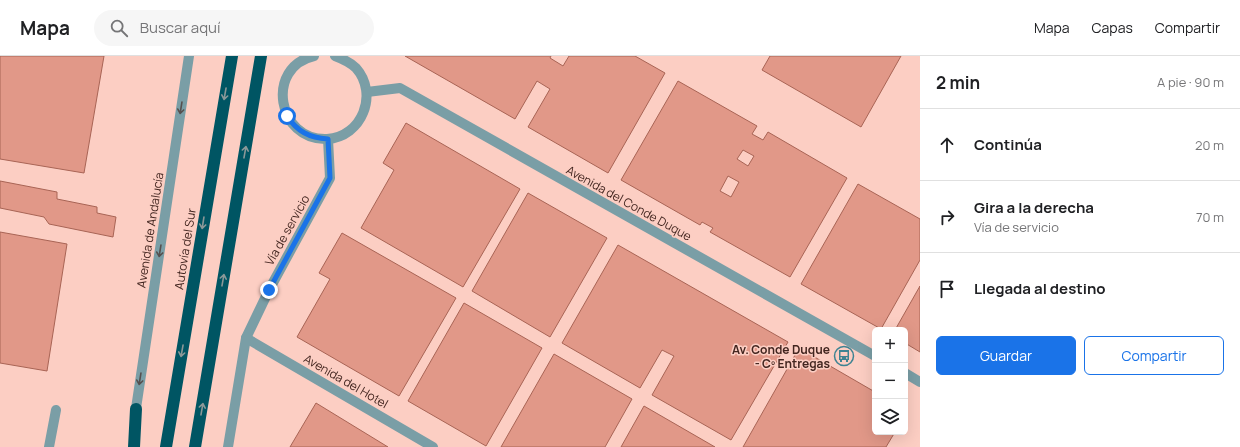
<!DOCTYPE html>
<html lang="es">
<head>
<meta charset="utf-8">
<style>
	:root { --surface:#fff; --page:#f6f6f6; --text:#202124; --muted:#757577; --line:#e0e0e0; --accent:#1a73e8 }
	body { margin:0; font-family:Manrope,sans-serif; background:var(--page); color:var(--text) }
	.controls { position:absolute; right:12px; bottom:12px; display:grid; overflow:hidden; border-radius:6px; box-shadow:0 4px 16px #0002 }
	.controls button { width:36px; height:36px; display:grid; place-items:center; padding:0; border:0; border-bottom:1px solid var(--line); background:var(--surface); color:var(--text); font:20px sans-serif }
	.stop { position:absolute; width:12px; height:12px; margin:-9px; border:3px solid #1a73e8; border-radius:50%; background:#fff }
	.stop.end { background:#1a73e8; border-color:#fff; box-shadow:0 1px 4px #0008 }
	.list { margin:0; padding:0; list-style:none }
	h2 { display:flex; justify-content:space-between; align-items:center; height:52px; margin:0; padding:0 16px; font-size:17px }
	h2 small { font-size:13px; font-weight:400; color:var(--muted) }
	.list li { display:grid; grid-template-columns:26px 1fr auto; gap:12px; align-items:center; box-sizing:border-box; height:72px; padding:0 16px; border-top:1px solid var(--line) }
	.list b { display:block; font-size:15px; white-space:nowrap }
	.list p { margin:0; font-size:13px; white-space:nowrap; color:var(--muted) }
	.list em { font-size:13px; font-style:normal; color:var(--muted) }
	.actions { display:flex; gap:8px; padding:12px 16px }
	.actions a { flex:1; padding:9px 0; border:1px solid var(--accent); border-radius:6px; text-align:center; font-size:14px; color:var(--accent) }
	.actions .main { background:var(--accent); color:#fff }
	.icon { flex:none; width:22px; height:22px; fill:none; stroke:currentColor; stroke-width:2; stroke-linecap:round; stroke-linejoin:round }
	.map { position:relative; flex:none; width:920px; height:391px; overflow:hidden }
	header { display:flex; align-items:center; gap:24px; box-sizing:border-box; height:56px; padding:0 20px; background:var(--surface); border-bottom:1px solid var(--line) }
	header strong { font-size:19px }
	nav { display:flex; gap:22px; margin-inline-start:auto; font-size:14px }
	.search { width:280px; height:36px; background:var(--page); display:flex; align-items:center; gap:10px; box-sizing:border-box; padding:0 14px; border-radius:22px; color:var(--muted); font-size:15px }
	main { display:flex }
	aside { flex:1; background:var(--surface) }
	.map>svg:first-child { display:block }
	.building { fill:#e19888; stroke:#a86455; fill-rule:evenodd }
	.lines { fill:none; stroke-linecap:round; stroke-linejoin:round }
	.minor { stroke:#7a9ea6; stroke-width:10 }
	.highway { stroke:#005563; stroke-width:12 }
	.oneway { stroke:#8b9898 }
	.oneway2 { stroke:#56504f }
	.route { stroke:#1a73e8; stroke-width:5 }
	.labels { text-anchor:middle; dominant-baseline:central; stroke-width:3; stroke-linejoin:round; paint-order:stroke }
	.street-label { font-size:12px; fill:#432620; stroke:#fccec3 }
	.poi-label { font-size:12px; font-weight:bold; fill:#432620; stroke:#fccec3; text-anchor:end }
</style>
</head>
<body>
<header>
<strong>Mapa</strong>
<div class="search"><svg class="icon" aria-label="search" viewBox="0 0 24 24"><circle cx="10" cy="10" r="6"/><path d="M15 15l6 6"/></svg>Buscar aquí</div>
<nav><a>Mapa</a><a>Capas</a><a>Compartir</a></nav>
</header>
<main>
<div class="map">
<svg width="920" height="391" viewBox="0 0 920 391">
	<rect width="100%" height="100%" fill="#fccec3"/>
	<!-- building -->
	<g class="building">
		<polygon points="0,0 104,0 84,117 0,103"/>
		<polygon points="405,0 551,0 550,2 563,10 569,0 635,0 665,17 608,117 528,71 550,33 537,25 515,63"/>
		<polygon points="770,0 901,0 861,71 762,14"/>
		<path d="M678 25 757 70 752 78 763 84 768 76 847 122 790 221 710 176 713 172 702 166 700 169 621 124ZM743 94 754 100 748 110 737 103ZM728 120 739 126 731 141 720 135Z"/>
		<polygon points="406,67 520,133 463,231 361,172 394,114 383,107"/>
		<polygon points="0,125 57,136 57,143 97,151 97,157 116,161 113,181 49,168 44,161 0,152"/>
		<polygon points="858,128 920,163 920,204 881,273 801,228"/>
		<polygon points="528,137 607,182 550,281 472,235"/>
		<polygon points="0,176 67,188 47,315 0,307"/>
		<polygon points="342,177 456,242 399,340 297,281 330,223 319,217"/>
		<polygon points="618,189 788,286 731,384 652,339 674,300 662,294 640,332 562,287"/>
		<polygon points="920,230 920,296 905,287 905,274 895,274"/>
		<polygon points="464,247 542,292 486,390 408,345"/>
		<polygon points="799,292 875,336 875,376 895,376 886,391 743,391"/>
		<polygon points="554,298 632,343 605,391 501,391"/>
		<polygon points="316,347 388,391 290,391"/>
		<polygon points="644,350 715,391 621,391"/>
	</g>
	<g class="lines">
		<!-- minor -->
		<g class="minor">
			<path d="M314 0C265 11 277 85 327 83 362 81 379 38 356 12 350 6 343 3 335 0"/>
			<polyline points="367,36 400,32 875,300"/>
			<polyline points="246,282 433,391"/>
			<polyline points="905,317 920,326"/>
			<polyline points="135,359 189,0"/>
			<polyline points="49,391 56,354"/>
			<polyline points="228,391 246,282 269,234 330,122 328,83"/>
		</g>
		<!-- highway -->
		<g class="highway">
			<polyline points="134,391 136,353"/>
			<polyline points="166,391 232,0"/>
			<polyline points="195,391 261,0"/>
		</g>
	</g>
	<!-- one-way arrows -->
	<defs><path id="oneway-shaft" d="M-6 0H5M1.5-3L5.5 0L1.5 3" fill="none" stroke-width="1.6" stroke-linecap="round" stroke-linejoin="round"/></defs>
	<g class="oneway">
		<use href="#oneway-shaft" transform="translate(225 38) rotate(100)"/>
		<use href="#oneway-shaft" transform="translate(245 96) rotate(-80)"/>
		<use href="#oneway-shaft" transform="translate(203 167) rotate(99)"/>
		<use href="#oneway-shaft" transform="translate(223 224) rotate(-80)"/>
		<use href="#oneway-shaft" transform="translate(182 295) rotate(100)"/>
		<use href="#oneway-shaft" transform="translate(202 353) rotate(-80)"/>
	</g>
	<g class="oneway2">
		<use href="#oneway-shaft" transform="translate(181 52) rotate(99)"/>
		<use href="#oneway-shaft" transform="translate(160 195) rotate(99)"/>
		<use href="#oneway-shaft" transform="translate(140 323) rotate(99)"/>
	</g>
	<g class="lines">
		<!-- route -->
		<path class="route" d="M269 234 330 122 328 83C309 82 297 75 287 60"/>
	</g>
	<!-- icons -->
	<defs>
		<symbol id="bus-ring" viewBox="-11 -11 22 22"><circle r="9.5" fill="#fccec3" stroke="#3f8392" stroke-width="1.5"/><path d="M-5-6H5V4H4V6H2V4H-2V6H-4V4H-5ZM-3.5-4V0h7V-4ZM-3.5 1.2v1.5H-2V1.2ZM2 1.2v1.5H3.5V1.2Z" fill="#3f8392"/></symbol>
	</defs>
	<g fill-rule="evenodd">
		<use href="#bus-ring" x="833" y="289" width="22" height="22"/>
	</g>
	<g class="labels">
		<!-- street labels -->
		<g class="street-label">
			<text transform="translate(629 147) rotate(29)">Avenida del Conde Duque</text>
			<text transform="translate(150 174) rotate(-81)">Avenida de Andalucía</text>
			<text transform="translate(287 174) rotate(-61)">Vía de servicio</text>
			<text transform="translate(185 193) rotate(-81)">Autovía del Sur</text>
			<text transform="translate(346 325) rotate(30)">Avenida del Hotel</text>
		</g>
		<!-- poi labels -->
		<g class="poi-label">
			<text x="830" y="293">Av. Conde Duque<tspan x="830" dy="14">- Cº Entregas</tspan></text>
		</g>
	</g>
</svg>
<div class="controls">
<button>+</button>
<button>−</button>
<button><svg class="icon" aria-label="layers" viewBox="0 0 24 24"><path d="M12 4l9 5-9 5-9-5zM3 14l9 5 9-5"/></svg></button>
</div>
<div class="stop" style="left:287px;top:60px"></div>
<div class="stop end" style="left:269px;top:234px"></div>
</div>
<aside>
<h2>2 min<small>A pie · 90 m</small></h2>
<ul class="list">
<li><svg class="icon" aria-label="ahead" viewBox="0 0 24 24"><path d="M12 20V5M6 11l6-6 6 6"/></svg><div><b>Continúa</b></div><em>20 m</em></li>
<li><svg class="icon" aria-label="right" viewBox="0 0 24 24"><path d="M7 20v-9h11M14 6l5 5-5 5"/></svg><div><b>Gira a la derecha</b><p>Vía de servicio</p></div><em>70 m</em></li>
<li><svg class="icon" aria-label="arrive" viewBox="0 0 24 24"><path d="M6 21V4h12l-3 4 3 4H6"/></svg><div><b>Llegada al destino</b></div></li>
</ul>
<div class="actions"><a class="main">Guardar</a><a>Compartir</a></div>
</aside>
</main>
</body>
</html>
